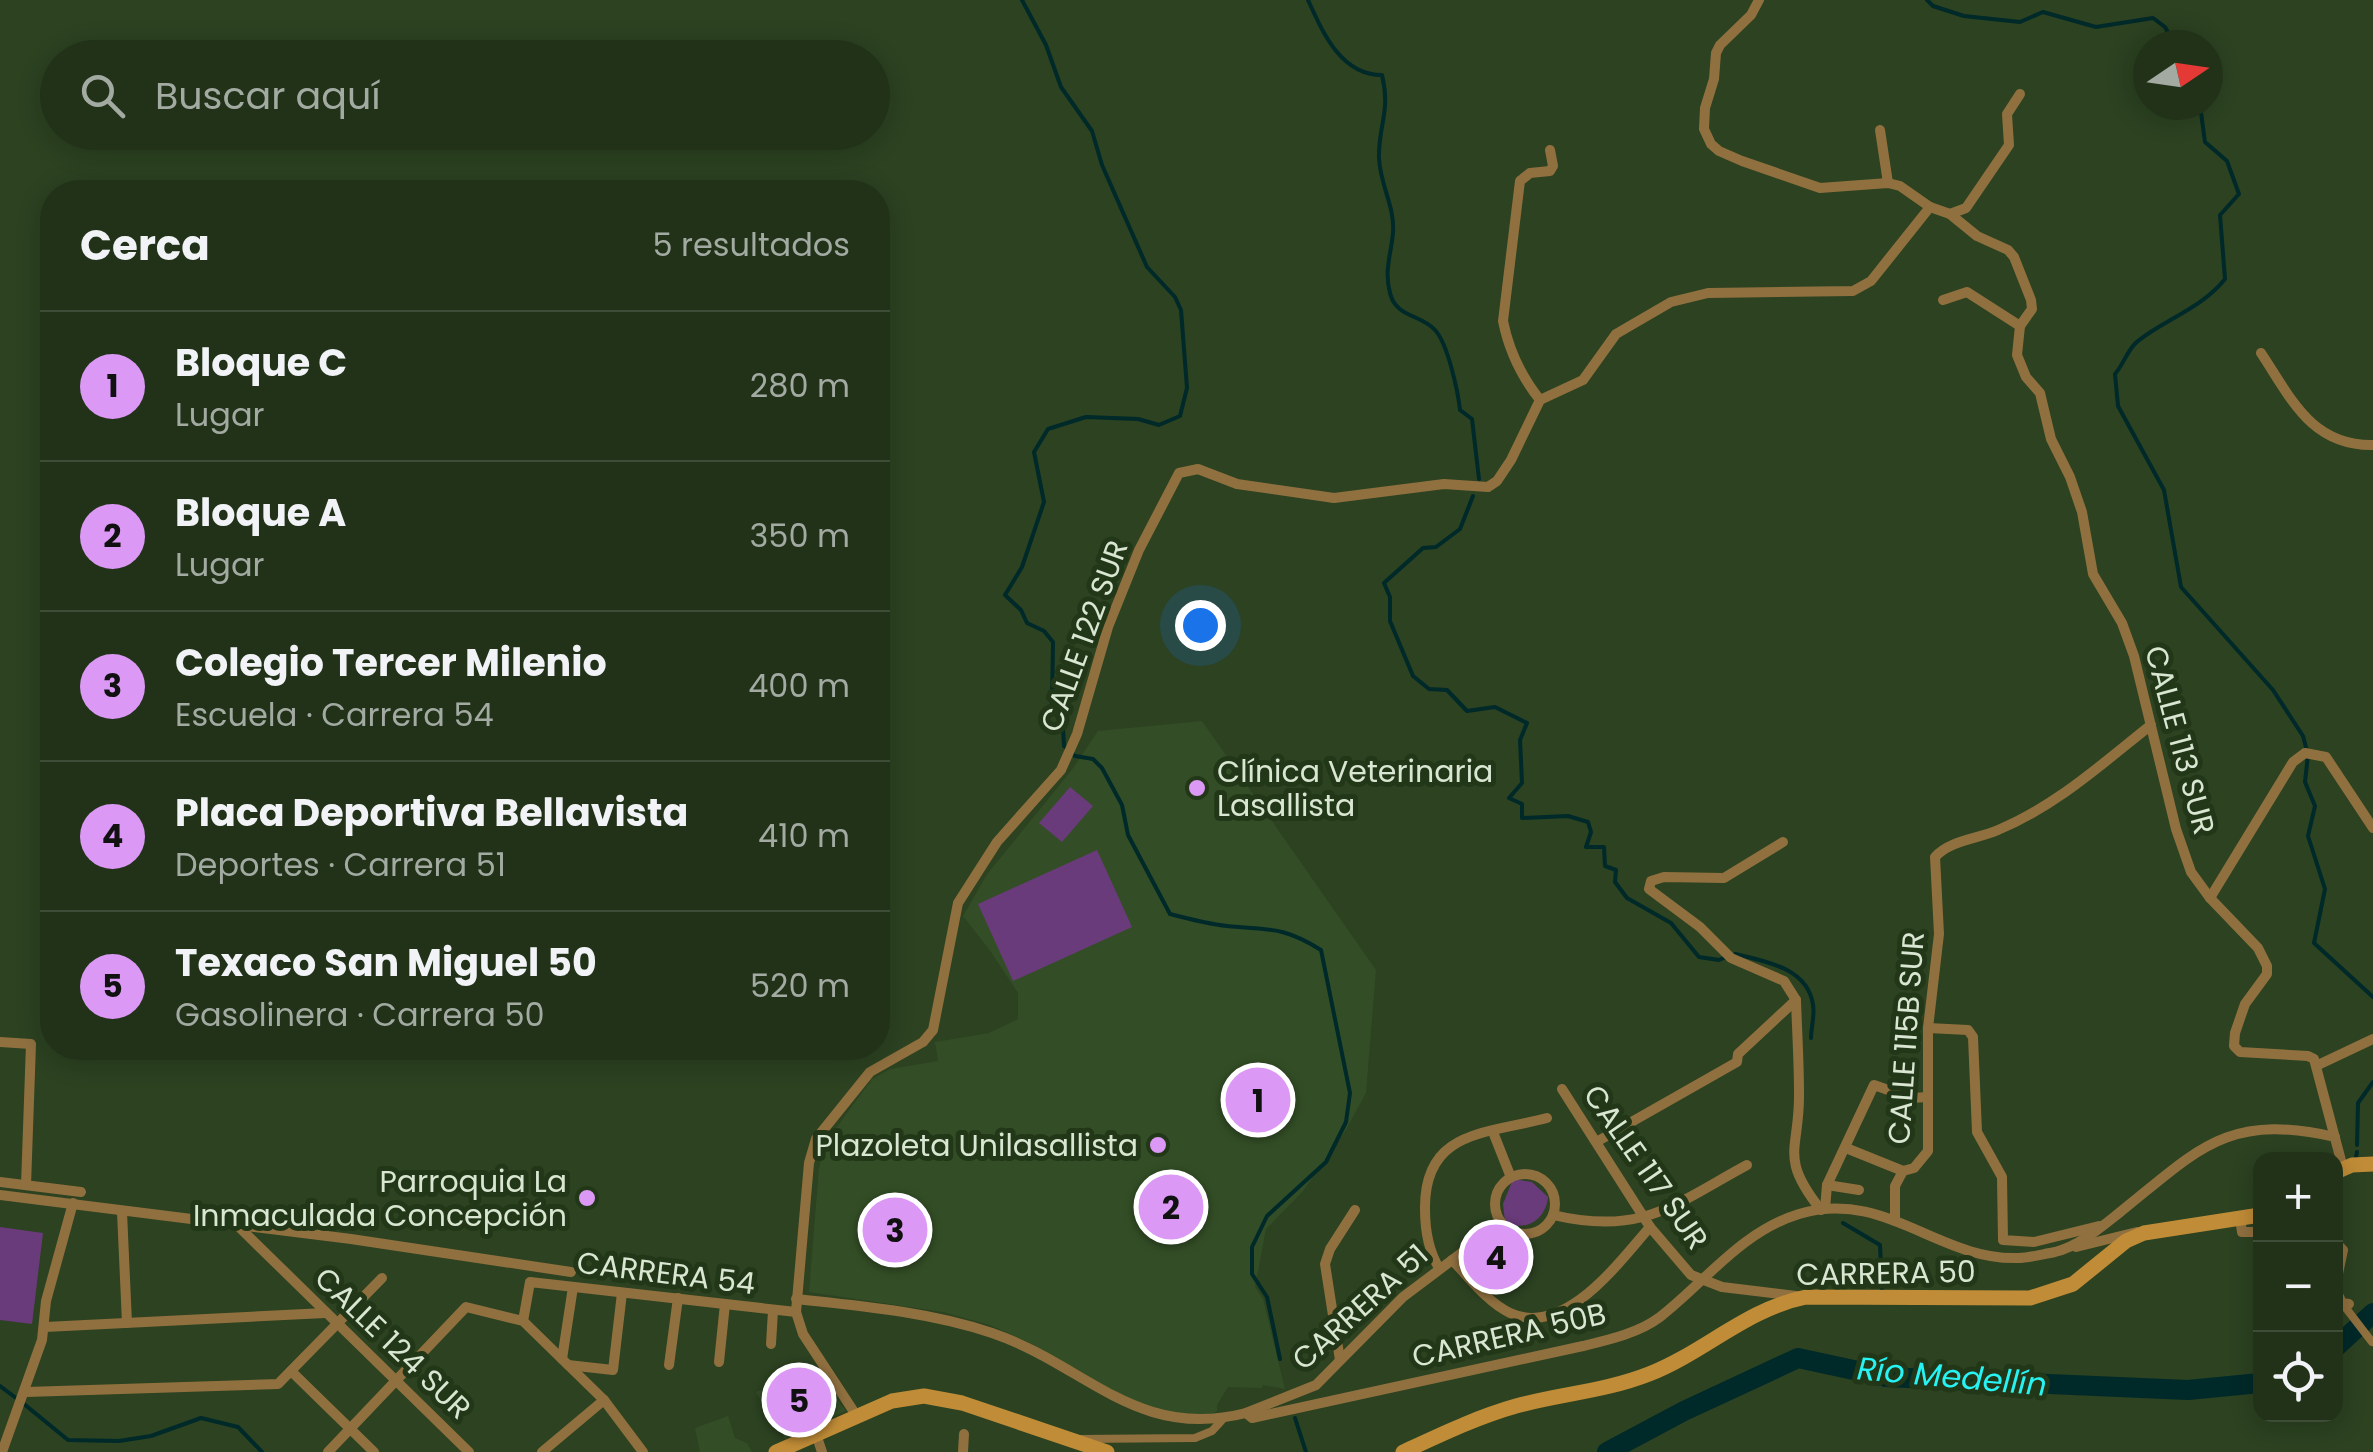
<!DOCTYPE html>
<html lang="es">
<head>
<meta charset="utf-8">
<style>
	:root { --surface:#213219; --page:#293a22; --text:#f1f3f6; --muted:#a2aaa2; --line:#3e4d38; --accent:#db99f5 }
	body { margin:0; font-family:Poppins,sans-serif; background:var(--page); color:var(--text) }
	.controls { position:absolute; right:30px; bottom:30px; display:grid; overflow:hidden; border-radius:20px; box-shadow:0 5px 25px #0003 }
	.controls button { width:90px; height:90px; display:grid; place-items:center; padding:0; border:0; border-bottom:2px solid var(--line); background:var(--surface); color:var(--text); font:50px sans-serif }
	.compass { position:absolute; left:2133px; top:30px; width:90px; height:90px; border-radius:50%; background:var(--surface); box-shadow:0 5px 25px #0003; rotate:77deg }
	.you { position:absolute; left:1200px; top:625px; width:35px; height:35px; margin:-25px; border:8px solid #fff; border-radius:50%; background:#1a73e8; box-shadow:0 0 0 15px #1a73e833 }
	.badge { display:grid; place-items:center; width:65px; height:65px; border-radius:50%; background:var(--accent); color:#111; font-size:32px; font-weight:700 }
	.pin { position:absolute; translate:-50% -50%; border:5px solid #fff; box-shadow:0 2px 10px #0006 }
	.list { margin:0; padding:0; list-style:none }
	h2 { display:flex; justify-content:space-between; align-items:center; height:130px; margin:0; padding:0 40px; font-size:42px }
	h2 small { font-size:32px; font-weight:400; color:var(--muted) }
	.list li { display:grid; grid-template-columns:65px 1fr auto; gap:30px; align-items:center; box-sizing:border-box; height:150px; padding:0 40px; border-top:2px solid var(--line) }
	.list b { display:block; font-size:38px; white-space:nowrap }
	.list p { margin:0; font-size:32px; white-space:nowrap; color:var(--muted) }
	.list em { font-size:32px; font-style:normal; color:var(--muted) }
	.icon { flex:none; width:55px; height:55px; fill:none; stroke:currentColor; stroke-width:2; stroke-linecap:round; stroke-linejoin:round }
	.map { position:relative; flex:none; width:2373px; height:1452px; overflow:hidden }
	.search { position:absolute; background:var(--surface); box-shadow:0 5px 25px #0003; left:40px; top:40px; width:850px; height:110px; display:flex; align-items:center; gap:25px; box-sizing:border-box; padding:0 35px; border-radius:55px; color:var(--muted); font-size:38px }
	.panel { position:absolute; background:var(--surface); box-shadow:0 5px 25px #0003; left:40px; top:180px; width:850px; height:880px; border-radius:40px }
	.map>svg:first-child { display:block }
	.built { fill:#334e26 }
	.green { fill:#693b7a }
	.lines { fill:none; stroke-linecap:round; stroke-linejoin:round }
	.stream { stroke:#002929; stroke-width:4 }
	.river { stroke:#002929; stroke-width:20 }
	.pedestrian { stroke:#90703f; stroke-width:8 }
	.minor { stroke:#90703f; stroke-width:10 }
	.secondary { stroke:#c08c37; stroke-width:15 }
	.poi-dot { fill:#db99f5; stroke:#223717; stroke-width:4 }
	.labels { text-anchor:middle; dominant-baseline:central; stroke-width:10; stroke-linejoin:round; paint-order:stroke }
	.street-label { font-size:30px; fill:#d8e6d2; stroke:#223717 }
	.poi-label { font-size:30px; fill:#d8e6d2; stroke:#223717; text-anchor:end }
	.water-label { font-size:32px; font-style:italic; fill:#27f2f4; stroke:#223717 }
</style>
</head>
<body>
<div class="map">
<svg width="2373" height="1452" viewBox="0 0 2373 1452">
	<rect width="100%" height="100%" fill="#2c4221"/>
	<!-- built -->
	<g class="built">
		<polygon points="1202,721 1376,970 1366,1093 1344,1133 1303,1191 1266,1229 1255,1287 1263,1299 1285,1389 1263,1385 1262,1388 1228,1387 1217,1405 1217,1411 1210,1415 1182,1416 1129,1401 1028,1342 990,1325 943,1312 809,1292 819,1168 823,1151 831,1135 872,1079 890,1069 938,1061 935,1042 989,1033 1018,1019 1018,993 991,952 963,916 988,873 1071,771 1098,731"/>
		<polygon points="813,1368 846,1411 785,1439 756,1392"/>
		<polygon points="728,1416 735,1438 747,1443 752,1452 700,1452 695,1428"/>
	</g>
	<!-- green -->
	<g class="green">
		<polygon points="1070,787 1093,806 1062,842 1039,823"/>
		<polygon points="1097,850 1132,927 1013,981 978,904"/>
		<path d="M1513 1179 1532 1182 1548 1197C1546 1219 1526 1233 1505 1222L1503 1204Z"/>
		<polygon points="0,1227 43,1233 32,1324 0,1320"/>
	</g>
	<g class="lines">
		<!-- stream -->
		<g class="stream">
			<path d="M1022 0 1046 45 1061 87 1092 131 1102 165 1147 267 1175 297 1181 310 1187 388 1180 416 1159 425 1138 419 1086 417 1048 429 1034 452 1044 502 1022 567 1005 595 1021 610 1027 623 1044 631 1053 642 1052 705 1063 728 1064 746 1075 756 1093 759 1102 768 1122 805 1128 835 1170 914C1189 919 1208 924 1227 926 1269 930 1283 926 1321 950L1350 1093 1346 1122 1326 1162 1267 1216 1252 1247V1274L1267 1297 1280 1359"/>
			<path d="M1308 0C1323 33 1341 75 1382 75 1391 112 1378 126 1379 158 1380 185 1395 206 1393 233 1391 254 1384 271 1390 293 1396 318 1421 314 1435 330 1448 344 1458 392 1460 410L1472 419 1479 479"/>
			<polyline points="1927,0 1933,6 1964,16 2020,22 2043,12 2096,27 2153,18 2165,27 2175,45"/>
			<path d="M2200 105 2205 142 2227 161 2239 194 2220 215 2225 279C2202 308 2166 319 2138 341 2128 348 2124 364 2115 374L2118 406 2164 490 2181 587 2273 690 2303 736 2308 755 2305 782 2315 806 2308 836 2325 889 2314 943 2373 997"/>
			<polyline points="1473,496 1460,529 1436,547 1423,548 1384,583 1390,597 1390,621 1413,676 1429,689 1447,690 1467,711 1495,707 1527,723 1520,740 1522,783 1509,798 1522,804 1522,818 1568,816 1588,822 1591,832 1586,847 1604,847 1605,866 1616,870 1615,882 1627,898 1671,923 1699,957 1719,960 1726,957"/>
			<path d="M1735 954C1765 961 1808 968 1813 1005 1815 1015 1811 1028 1811 1038"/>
			<polyline points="2357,1145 2358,1103 2373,1082"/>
			<polyline points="2356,1157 2357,1152"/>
			<polyline points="1843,1223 1880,1245 1882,1290"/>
			<polyline points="0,1386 16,1398"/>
			<polyline points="24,1404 68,1440 119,1441 151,1436 201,1418 238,1427 262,1452"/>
			<polyline points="1295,1418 1306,1452"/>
		</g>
		<!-- river -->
		<g class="river">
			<polyline points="2336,1347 2373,1313"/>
			<polyline points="1607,1452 1684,1411 1798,1358 1886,1377 2188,1390 2260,1383"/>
		</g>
		<!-- pedestrian -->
		<g class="pedestrian">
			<polyline points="2342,1303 2372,1342"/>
			<polyline points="1078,1439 1195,1438 1212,1431 1223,1419"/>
		</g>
		<!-- minor -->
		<g class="minor">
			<polyline points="1759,0 1751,15 1720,45 1716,53 1714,79 1705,108 1704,129 1711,144 1719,151 1742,161 1820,188 1888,183 1900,186 1930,207 1950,214 1977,236 2008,250 2014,257 2031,300 2032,309 2020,326 2017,355 2026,377 2040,393 2051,439 2070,477 2082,512 2093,574 2122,623 2134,656 2176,829 2191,872 2210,898 2258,948 2267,966 2267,974 2245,1004 2235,1033 2234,1046 2240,1052 2308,1056 2314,1059 2343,1168"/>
			<polyline points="1880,130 1888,183"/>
			<polyline points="1950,214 1966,208 2009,145 2007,114 2020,94"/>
			<polyline points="1943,300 1967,292 2020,326"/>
			<path d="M2261 353C2291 398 2311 446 2373 445"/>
			<path d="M1540 400C1521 376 1509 351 1503 321L1520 181 1530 173 1550 171 1553 166 1550 150"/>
			<path d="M1783 842 1724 878 1664 877 1651 881 1649 889 1700 927 1731 958 1784 981 1796 1000C1797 1031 1799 1062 1799 1093 1800 1150 1778 1156 1821 1210"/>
			<polyline points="2210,898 2293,762 2305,753 2326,757 2373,828"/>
			<polyline points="1928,1028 1968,1030 1973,1037 1977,1132 2002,1177 2003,1240 2034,1242 2099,1226"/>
			<polyline points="0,1042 31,1044 26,1185"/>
			<polyline points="2318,1065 2373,1039"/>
			<polyline points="1562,1089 1650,1227 1691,1275 1722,1287 1796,1296"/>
			<polyline points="1493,1132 1510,1175"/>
			<polyline points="1598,1141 1737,1062 1738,1054 1796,1000"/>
			<polyline points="1846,1148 1903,1171"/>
			<circle cx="1525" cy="1204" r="30"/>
			<polyline points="0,1182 81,1192"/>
			<polyline points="1827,1185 1859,1190"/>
			<polyline points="0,1195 351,1239 571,1272"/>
			<polyline points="1825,1209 1827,1185 1874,1085 1911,1098 1928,1097"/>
			<polyline points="122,1212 127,1323"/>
			<path d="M1553 1215C1642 1236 1673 1205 1747 1165"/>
			<polyline points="2240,1218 2242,1232 2260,1232"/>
			<path d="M1895 1221V1186L1903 1171 1914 1168 1928 1151V1028L1939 934 1935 857C1950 840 1978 839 1998 830 2056 806 2103 763 2151 725"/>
			<polyline points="240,1228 469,1452"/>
			<polyline points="2336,1243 2343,1250 2336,1283"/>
			<polyline points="2076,1247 2137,1232"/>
			<path d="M1452 1260C1469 1277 1487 1302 1510 1313 1565 1338 1619 1262 1650 1227"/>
			<path d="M1439 1268C1428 1250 1425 1230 1425 1209 1424 1130 1486 1134 1547 1118"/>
			<polyline points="2336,1290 2342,1303 2349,1304"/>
			<path d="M796 1299C861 1306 930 1312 992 1333 1086 1365 1136 1441 1246 1413L1252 1418 1583 1346C1608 1340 1639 1333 1660 1317 1706 1281 1741 1232 1799 1214 1884 1188 1939 1261 2018 1258 2030 1258 2043 1254 2055 1252 2079 1246 2100 1228 2119 1213 2198 1150 2226 1112 2335 1137"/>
			<polyline points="523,1321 530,1282 796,1312"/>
			<polyline points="45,1327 325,1313"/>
			<polyline points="771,1344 773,1311"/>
			<polyline points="562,1359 573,1287"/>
			<polyline points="1340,1360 1325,1264 1330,1249 1355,1210"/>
			<polyline points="719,1362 725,1304"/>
			<polyline points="568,1365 613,1370 622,1293"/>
			<polyline points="669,1365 678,1298"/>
			<polyline points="291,1371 374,1452"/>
			<polyline points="26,1392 278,1384 382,1278"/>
			<polyline points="1246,1413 1316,1385 1403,1297 1500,1224"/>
			<polyline points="856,1415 803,1334 796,1312 809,1163 816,1139 870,1072 923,1042 933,1030 958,903 997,842 1061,770 1077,734 1108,627 1139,550 1179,473 1198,469 1237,484 1334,498 1444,484 1488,487 1497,481 1511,460 1540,400 1583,380 1616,334 1671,302 1708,293 1853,291 1871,281 1930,207"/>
			<polyline points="816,1434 822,1452"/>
			<polyline points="2,1452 42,1340 46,1301 73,1203"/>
			<polyline points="328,1452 466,1307 523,1321 604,1400 643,1452"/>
			<polyline points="542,1452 604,1400"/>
			<polyline points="963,1452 964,1434"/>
		</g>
		<!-- secondary -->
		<g class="secondary">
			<polyline points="2336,1172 2352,1165 2373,1164"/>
			<polyline points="776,1452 892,1401 924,1396 962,1403 1107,1452"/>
			<path d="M1403 1452C1440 1435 1477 1417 1516 1406 1560 1394 1606 1391 1649 1374 1705 1352 1746 1309 1806 1297L2030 1298 2073 1284 2126 1241 2144 1233 2260 1215"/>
		</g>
	</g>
	<!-- markers -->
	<g class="poi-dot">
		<circle cx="1197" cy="788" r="10"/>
		<circle cx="1158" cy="1145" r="10"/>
		<circle cx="587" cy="1198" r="10"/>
	</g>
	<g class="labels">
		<!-- street labels -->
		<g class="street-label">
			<text transform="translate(1084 636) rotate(-70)">CALLE 122 SUR</text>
			<text transform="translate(2180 740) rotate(75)">CALLE 113 SUR</text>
			<text transform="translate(1906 1038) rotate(-86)">CALLE 115B SUR</text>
			<text transform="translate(1646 1167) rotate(55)">CALLE 117 SUR</text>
			<text transform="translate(666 1273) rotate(7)">CARRERA 54</text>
			<text transform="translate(1886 1273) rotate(-1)">CARRERA 50</text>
			<text transform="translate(1360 1307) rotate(-42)">CARRERA 51</text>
			<text transform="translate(1509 1335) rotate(-13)">CARRERA 50B</text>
			<text transform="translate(393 1343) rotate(44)">CALLE 124 SUR</text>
		</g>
		<!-- poi labels -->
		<g class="poi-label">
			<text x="1217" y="771" text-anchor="start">Clínica Veterinaria<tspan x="1217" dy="34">Lasallista</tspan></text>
			<text x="1138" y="1145">Plazoleta Unilasallista</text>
			<text x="567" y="1181">Parroquia La<tspan x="567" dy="34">Inmaculada Concepción</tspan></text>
		</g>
		<!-- water labels -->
		<g class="water-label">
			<text transform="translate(1952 1376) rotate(5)">Río Medellín</text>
		</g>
	</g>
</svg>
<div class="controls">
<button>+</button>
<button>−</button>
<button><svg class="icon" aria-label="locate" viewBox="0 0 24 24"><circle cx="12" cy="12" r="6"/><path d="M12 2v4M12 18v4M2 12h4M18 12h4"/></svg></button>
</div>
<svg class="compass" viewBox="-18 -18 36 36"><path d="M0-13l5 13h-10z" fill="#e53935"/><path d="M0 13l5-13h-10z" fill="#a2aaa2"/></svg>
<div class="you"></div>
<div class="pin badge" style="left:1258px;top:1100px">1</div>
<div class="pin badge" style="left:1171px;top:1207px">2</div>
<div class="pin badge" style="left:895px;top:1230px">3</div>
<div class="pin badge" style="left:1496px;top:1257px">4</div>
<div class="pin badge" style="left:799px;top:1400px">5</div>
<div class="search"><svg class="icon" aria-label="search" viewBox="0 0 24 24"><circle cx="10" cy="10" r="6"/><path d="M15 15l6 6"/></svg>Buscar aquí</div>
<section class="panel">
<h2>Cerca<small>5 resultados</small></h2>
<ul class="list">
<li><span class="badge">1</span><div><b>Bloque C</b><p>Lugar</p></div><em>280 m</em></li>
<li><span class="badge">2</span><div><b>Bloque A</b><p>Lugar</p></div><em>350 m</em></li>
<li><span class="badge">3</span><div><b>Colegio Tercer Milenio</b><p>Escuela · Carrera 54</p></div><em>400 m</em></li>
<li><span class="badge">4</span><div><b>Placa Deportiva Bellavista</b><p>Deportes · Carrera 51</p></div><em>410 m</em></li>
<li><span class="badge">5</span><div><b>Texaco San Miguel 50</b><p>Gasolinera · Carrera 50</p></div><em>520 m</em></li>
</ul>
</section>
</div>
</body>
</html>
